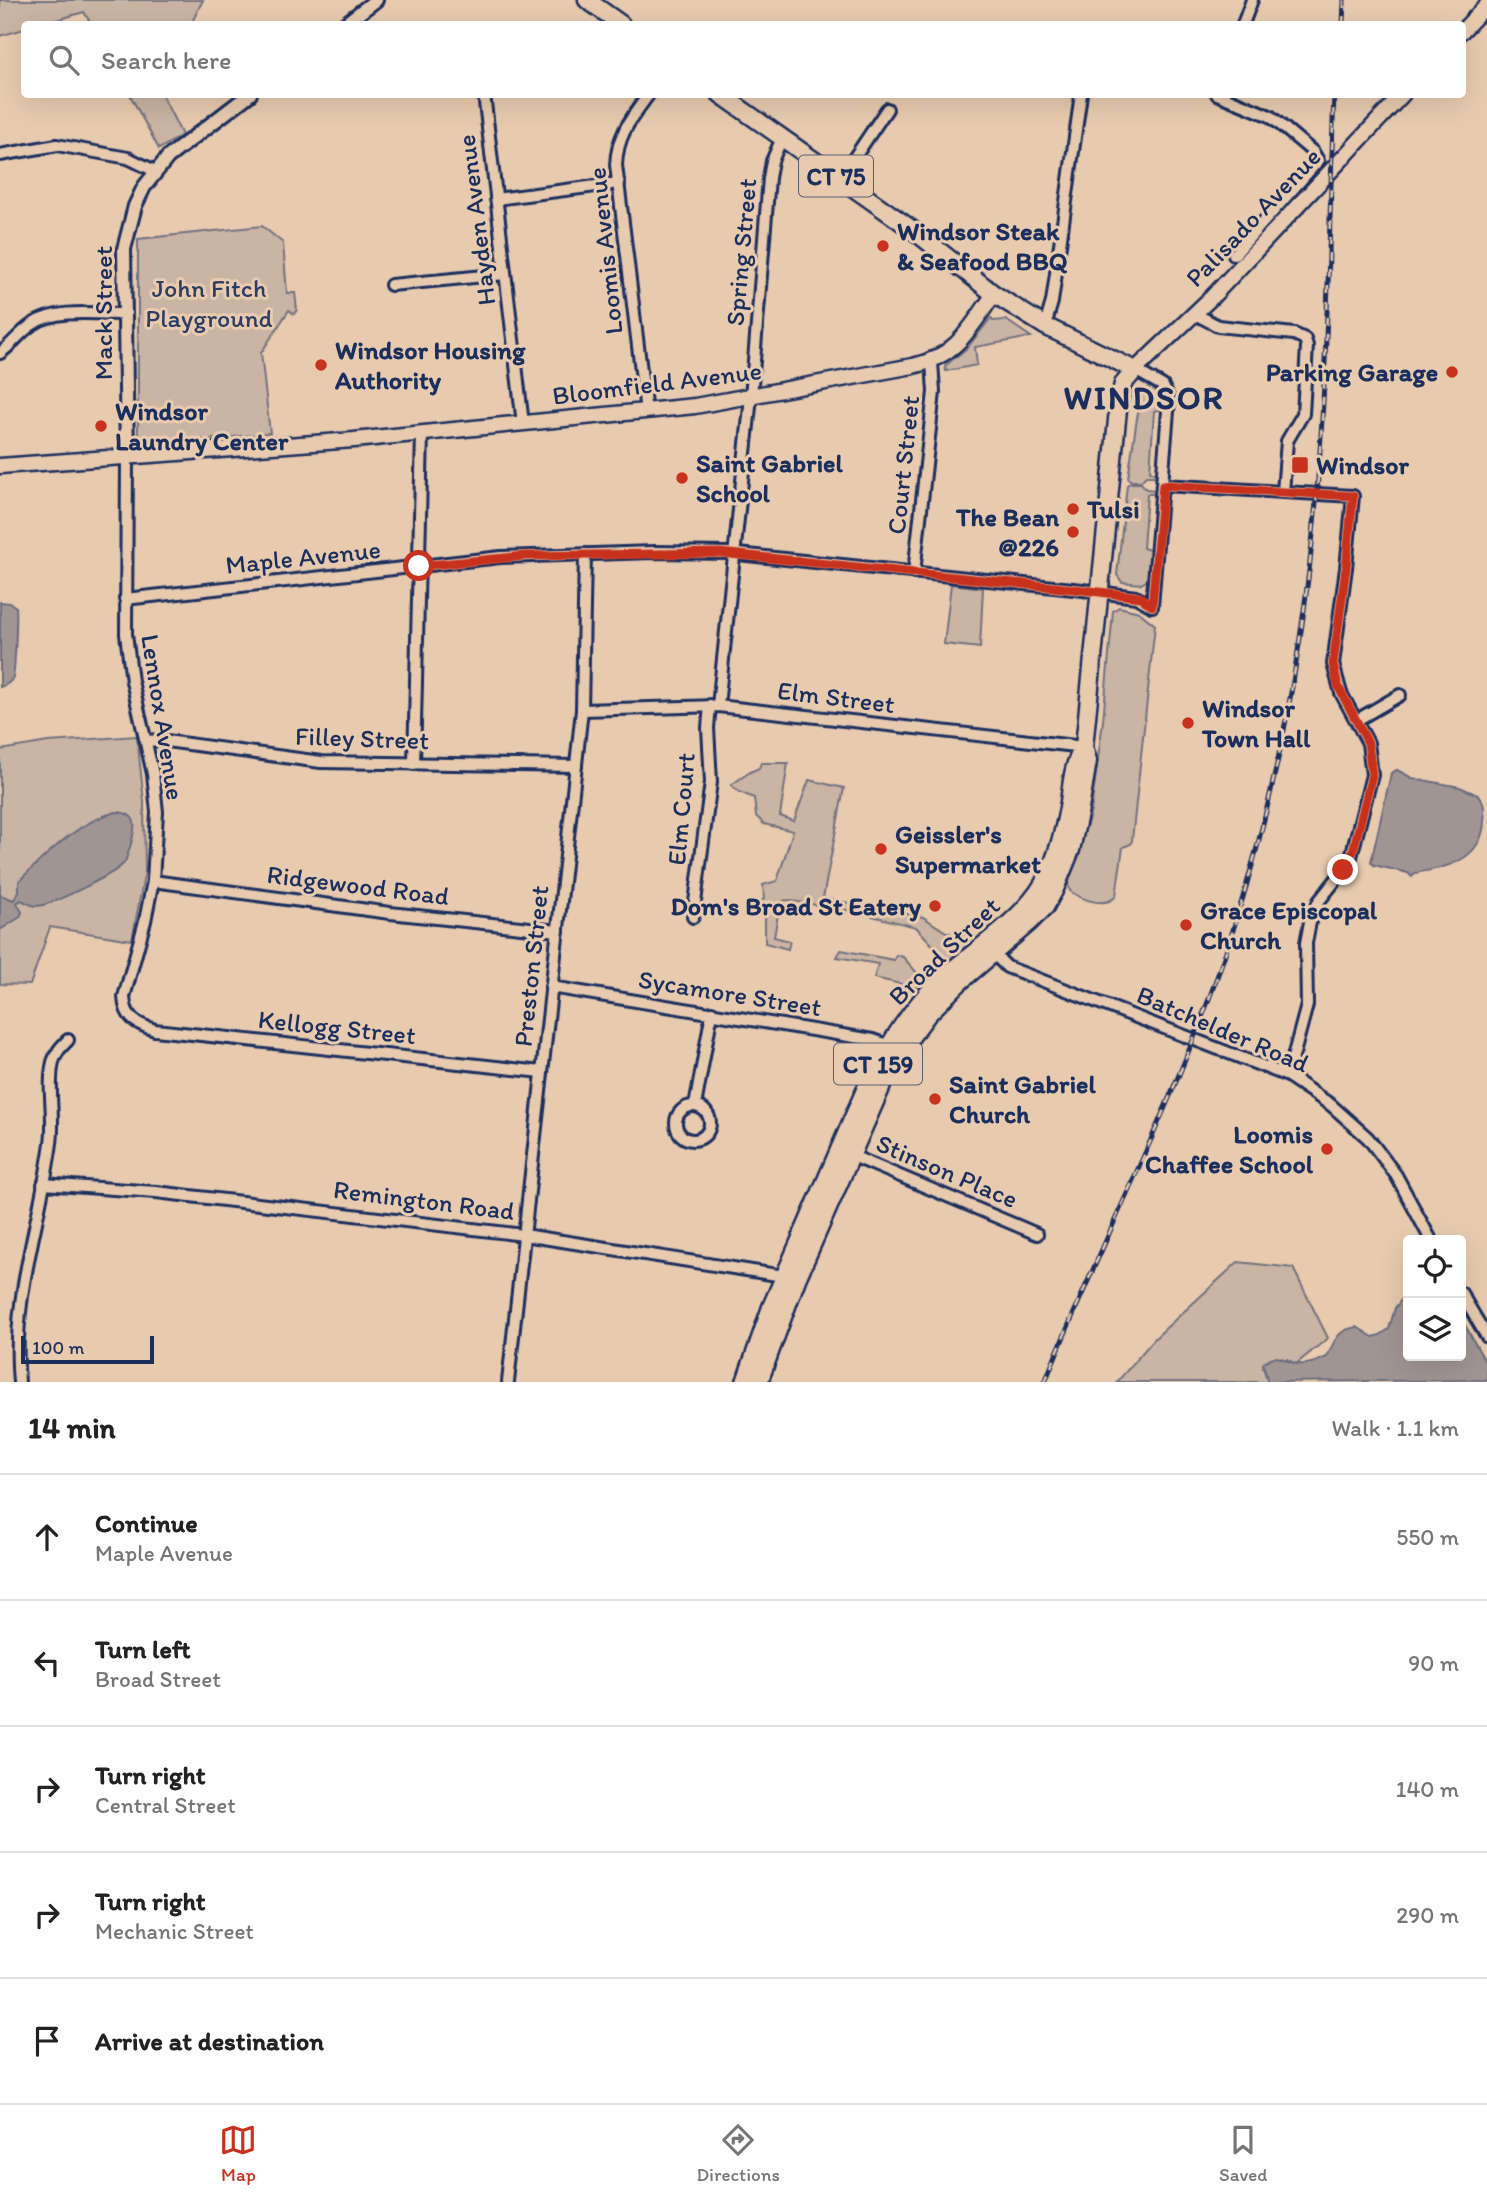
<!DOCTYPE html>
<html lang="en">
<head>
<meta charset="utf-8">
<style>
	:root { --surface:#fff; --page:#f2f2f2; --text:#222; --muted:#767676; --line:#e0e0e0; --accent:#c8321e }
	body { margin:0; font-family:Itim,sans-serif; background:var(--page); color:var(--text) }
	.controls { position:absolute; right:21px; bottom:21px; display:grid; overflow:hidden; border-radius:7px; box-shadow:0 7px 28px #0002 }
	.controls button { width:63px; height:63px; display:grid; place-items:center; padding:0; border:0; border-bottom:2px solid var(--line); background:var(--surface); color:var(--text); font:35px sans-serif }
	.scale { position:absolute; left:21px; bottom:18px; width:133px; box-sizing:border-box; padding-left:7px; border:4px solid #1b2f5e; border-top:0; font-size:19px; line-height:24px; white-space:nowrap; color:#1b2f5e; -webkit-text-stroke:5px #e8cbaf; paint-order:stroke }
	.stop { position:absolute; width:21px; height:21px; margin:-16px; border:5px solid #c8321e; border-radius:50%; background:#fff }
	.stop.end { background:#c8321e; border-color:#fff; box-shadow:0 2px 7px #0008 }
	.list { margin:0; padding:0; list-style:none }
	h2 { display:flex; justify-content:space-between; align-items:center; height:91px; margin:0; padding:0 28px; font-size:30px }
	h2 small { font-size:23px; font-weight:400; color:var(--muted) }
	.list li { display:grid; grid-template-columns:46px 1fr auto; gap:21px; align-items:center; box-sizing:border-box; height:126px; padding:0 28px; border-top:2px solid var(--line) }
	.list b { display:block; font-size:26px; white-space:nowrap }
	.list p { margin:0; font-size:23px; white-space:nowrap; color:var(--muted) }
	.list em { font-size:23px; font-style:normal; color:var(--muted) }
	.icon { flex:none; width:38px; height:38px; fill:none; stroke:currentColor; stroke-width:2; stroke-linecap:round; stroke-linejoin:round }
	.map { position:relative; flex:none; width:1487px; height:1382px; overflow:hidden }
	.search { position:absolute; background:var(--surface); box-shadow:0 7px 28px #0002; left:21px; right:21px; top:21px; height:77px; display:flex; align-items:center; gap:18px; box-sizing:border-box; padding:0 24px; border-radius:7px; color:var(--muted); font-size:26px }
	.sheet { height:721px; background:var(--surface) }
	nav { display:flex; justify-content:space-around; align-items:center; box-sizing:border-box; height:98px; border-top:2px solid var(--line); background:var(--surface); font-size:19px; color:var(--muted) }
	nav a { display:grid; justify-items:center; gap:4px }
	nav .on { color:var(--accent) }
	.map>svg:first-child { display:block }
	.green { fill:#cab4a3; stroke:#727280; stroke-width:2 }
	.water { fill:#a19594; stroke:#6b6c7e; stroke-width:2 }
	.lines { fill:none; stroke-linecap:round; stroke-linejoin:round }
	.minor-casing { stroke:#1b2f5e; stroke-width:16 }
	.tertiary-casing { stroke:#1b2f5e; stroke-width:18 }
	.secondary-casing { stroke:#1b2f5e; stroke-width:19 }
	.primary-casing { stroke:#1b2f5e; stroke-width:21 }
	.minor { stroke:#e8cbaf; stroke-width:10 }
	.tertiary { stroke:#e8cbaf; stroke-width:12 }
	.secondary { stroke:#e8cbaf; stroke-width:14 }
	.primary { stroke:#e8cbaf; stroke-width:16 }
	.rail-casing { stroke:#1b2f5e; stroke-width:5 }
	.rail { stroke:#e8cbaf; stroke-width:2.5; stroke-dasharray:8; stroke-linecap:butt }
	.route { stroke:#c8321e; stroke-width:9 }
	.poi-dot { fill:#c8321e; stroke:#e8cbaf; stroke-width:2.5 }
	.labels { text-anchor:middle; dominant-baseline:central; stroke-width:6; stroke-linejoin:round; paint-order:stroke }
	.shield { fill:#e8cbaf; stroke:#585e76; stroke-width:2 }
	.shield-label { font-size:24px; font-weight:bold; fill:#1b2f5e }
	.street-label { font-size:26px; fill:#1b2f5e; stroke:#e8cbaf }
	.poi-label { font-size:26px; font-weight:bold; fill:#1b2f5e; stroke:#e8cbaf; text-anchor:start }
	.park-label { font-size:26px; fill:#2c3c65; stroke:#e8cbaf }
	.district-label { font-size:33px; font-weight:bold; letter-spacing:2px; fill:#1b2f5e; stroke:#e8cbaf }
</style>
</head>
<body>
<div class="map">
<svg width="1487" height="1382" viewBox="0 0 1487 1382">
	<rect width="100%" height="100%" fill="#e8cbaf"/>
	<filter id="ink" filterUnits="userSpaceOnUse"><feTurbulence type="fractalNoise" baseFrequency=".0143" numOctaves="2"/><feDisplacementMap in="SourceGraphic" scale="14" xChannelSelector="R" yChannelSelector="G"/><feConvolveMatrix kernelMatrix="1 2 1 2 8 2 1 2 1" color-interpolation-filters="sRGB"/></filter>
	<g filter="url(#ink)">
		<!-- green -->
		<g class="green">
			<polygon points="0,0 203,0 191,24 91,24 84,12 43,24 24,24 24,29 0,36"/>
			<polygon points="130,95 162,95 182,135 159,149"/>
			<polygon points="262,226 283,243 287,293 295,293 297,310 294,314 289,310 261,353 270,433 138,447 138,239"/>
			<polygon points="991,318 993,321 1006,320 1031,337 975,347 977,365 946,371 945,366 967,348"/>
			<path d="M1152 386C1161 391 1164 399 1163 409L1154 411 1150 471 1155 473 1157 476H1146L1141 481H1131L1128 478 1140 398 1143 392Z"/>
			<polygon points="1130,483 1141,483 1146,489 1156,490 1153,494 1147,494 1143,548 1150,550 1151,554 1148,580 1141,584 1122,582 1117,575 1127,485"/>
			<polygon points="951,584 983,588 980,648 944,644"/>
			<path d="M1119 607 1139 612 1155 625 1132 840 1131 844 1123 847 1116 896C1105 909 1081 899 1070 891L1068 885 1091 811 1103 721 1113 611Z"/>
			<polygon points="137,736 144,802 145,871 132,940 50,927 30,985 0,984 0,750 48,742"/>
			<polygon points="761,763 788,763 780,816 794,821 809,780 844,788 823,898 923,917 946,932 976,939 943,966 938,961 941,954 916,927 852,911 786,900 780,903 774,937 790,941 788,949 765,943 765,917 758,903 764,899 763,885 777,881 793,831 764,824 756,816 754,798 739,792 731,785 750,772 759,768"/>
			<polygon points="841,950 894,960 896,955 903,957 925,982 918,988 874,978 878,964 837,957"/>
			<polygon points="1238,1262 1293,1268 1328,1338 1296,1364 1287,1359 1263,1367 1268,1382 1117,1382 1154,1339"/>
		</g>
		<!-- water -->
		<g class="water">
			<path d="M0 602 10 603 16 607C17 614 15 670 13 677 11 683 6 685 0 687Z"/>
			<path d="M1397 770 1412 778 1460 787 1480 796C1485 804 1485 813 1484 823 1481 860 1447 868 1415 873L1412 877 1408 873 1374 865 1371 862 1390 778 1391 773Z"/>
			<path d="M116 812C141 813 135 830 130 847 128 852 127 859 124 863 115 874 50 906 36 906 31 906 26 902 21 900L17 903 22 912 20 917 0 930V895L14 900 19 891V881C47 854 77 822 116 812Z"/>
			<path d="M1408 1291V1356H1461V1318L1487 1365V1380L1268 1382 1263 1364C1276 1349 1285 1363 1299 1364 1309 1365 1318 1361 1327 1357 1335 1341 1336 1330 1357 1327L1373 1337 1380 1335 1389 1329 1395 1308Z"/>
		</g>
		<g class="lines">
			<defs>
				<g id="minor">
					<polyline points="1243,24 1252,0"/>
					<polyline points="484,94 523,424"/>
					<polyline points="1217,94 1270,116 1313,152 1318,161 1234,255"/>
					<polyline points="0,155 57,145 128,158 155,171"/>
					<polyline points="840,179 887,109"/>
					<polyline points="496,199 619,183"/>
					<polyline points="391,285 505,274"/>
					<polyline points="1195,314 1218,326 1294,334 1305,339 1307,346 1303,414 1287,441 1283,492"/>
					<polyline points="1045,326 1052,302 1081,94"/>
					<path d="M0 353C12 345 20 332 33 324 57 308 96 314 124 314"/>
					<polyline points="1135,370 1163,386 1169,399 1152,606"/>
					<path d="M646 412 616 165C617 135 632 117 649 94"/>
					<path d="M127 458 126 634 132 681 153 774 157 812 153 881 145 921 124 997C125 1018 136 1024 155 1030L542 1072"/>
					<polyline points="1163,485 1353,496 1346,568 1333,664 1341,693 1368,743 1372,775 1351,857 1339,876 1319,901 1310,922 1306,943 1307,1005 1288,1076"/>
					<polyline points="914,573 934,392 932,362"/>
					<polyline points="125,599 501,557 654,552 728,553 1083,590 1136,597 1152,606"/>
					<polyline points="718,706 751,397 769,178 772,161 782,138"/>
					<polyline points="582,710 718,706 1084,747"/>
					<polyline points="1357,720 1400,695"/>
					<polyline points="147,741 159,740 321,762 576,766"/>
					<polyline points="414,764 422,434"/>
					<polyline points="153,881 390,913 558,931"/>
					<polyline points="693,917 711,782 708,728 710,705"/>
					<polyline points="990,950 1007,967 1288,1076 1331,1105 1368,1138 1396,1175 1431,1240"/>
					<polyline points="551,987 873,1040 893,1047"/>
					<circle cx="693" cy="1123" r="17"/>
					<polyline points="695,1106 712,1012"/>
					<polyline points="848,1154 1037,1234"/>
					<polyline points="43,1184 156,1192 524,1235 790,1277"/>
					<polyline points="1461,1293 1487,1337"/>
					<path d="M19 1382C11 1300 40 1223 51 1143 55 1116 47 1088 53 1062 56 1052 61 1047 68 1040"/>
					<polyline points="508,1382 582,710 585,554"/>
				</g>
				<g id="tertiary">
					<polyline points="345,24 376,0"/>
					<polyline points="127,458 124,249 135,206 144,187 168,157 250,94"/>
				</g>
				<g id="secondary">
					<polyline points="1462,31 1487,5"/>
					<polyline points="1135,370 1212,297 1403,94"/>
					<path d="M0 466 354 440 695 406 913 366C957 356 970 328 994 294"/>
				</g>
				<g id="primary">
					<polyline points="587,0 621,24"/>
					<polyline points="720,94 913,230 994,294 1045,326 1135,370 1123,384 1119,400 1084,747 1088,761 1080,809 1071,850 1055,889 1045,907 1029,923 960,982 928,1014 893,1061 797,1279 759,1382"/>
					<path d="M745 1382 771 1307 865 1090C887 1048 909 1008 945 976 976 949 1022 920 1043 884 1056 861 1063 835 1068 808 1072 786 1071 766 1084 747"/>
				</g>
			</defs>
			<!-- minor casing -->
			<use href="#minor" class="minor-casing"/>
			<!-- tertiary casing -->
			<use href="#tertiary" class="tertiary-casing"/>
			<!-- secondary casing -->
			<use href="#secondary" class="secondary-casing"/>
			<!-- primary casing -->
			<use href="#primary" class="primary-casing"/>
			<!-- minor -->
			<use href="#minor" class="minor"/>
			<!-- tertiary -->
			<use href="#tertiary" class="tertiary"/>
			<!-- secondary -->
			<use href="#secondary" class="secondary"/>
			<!-- primary -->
			<use href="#primary" class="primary"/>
			<defs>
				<g id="rail">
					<polyline points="1343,24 1344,0"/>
					<path d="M1045 1382C1106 1230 1183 1086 1233 930 1278 788 1305 638 1317 490 1328 358 1329 226 1334 94"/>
				</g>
			</defs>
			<!-- rail casing -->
			<use href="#rail" class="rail-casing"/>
			<!-- rail -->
			<use href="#rail" class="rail"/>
		</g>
	</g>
	<g class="lines" filter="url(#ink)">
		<!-- route -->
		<polyline class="route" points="419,566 525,556 720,553 1083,590 1140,597 1152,606 1163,485 1353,496 1346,568 1333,664 1338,686 1368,743 1372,775 1353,851 1343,870"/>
	</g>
	<!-- markers -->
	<g class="poi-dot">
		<circle cx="883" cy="246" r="7"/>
		<circle cx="321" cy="365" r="7"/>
		<circle cx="1452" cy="372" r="7"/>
		<circle cx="101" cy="426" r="7"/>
		<rect x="1291" y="456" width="18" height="18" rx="3.5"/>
		<circle cx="682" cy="478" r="7"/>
		<circle cx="1073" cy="509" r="7"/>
		<circle cx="1073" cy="532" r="7"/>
		<circle cx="1188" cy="723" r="7"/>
		<circle cx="881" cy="849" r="7"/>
		<circle cx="935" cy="906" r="7"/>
		<circle cx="1186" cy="925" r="7"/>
		<circle cx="935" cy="1099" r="7"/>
		<circle cx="1327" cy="1149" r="7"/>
	</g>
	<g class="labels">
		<!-- shield labels -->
		<g class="shield">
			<rect x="799" y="155.5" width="74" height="41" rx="5"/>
			<rect x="834" y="1043.5" width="88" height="41" rx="5"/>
		</g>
		<g class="shield-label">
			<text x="836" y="176">CT 75</text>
			<text x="878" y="1064">CT 159</text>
		</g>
		<!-- street labels -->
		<g class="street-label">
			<text transform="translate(1253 217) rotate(-46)">Palisado Avenue</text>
			<text transform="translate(476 220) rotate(-97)">Hayden Avenue</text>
			<text transform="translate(605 251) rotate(-96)">Loomis Avenue</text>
			<text transform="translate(741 252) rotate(-85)">Spring Street</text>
			<text transform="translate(103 313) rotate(-90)">Mack Street</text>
			<text transform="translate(657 383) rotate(-7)">Bloomfield Avenue</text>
			<text transform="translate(903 465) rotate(-84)">Court Street</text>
			<text transform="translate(303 557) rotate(-6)">Maple Avenue</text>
			<text transform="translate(836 697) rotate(7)">Elm Street</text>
			<text transform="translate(163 717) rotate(81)">Lennox Avenue</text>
			<text transform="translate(362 738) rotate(2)">Filley Street</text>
			<text transform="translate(681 809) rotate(-85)">Elm Court</text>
			<text transform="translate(358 885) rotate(7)">Ridgewood Road</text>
			<text transform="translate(944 951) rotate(-44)">Broad Street</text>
			<text transform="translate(531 966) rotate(-84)">Preston Street</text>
			<text transform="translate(730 993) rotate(9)">Sycamore Street</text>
			<text transform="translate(337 1027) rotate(6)">Kellogg Street</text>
			<text transform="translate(1223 1029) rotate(23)">Batchelder Road</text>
			<text transform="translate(947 1171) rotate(23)">Stinson Place</text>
			<text transform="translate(424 1200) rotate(7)">Remington Road</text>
		</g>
		<!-- poi labels -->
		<g class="poi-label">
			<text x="897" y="231">Windsor Steak<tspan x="897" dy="30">&amp; Seafood BBQ</tspan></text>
			<text x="335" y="350">Windsor Housing<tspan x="335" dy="30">Authority</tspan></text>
			<text x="1438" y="372" text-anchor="end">Parking Garage</text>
			<text x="115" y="411">Windsor<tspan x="115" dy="30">Laundry Center</tspan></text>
			<text x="696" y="463">Saint Gabriel<tspan x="696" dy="30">School</tspan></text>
			<text x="1316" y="465">Windsor</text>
			<text x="1087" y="509">Tulsi</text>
			<text x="1059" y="517" text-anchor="end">The Bean<tspan x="1059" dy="30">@226</tspan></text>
			<text x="1202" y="708">Windsor<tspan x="1202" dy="30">Town Hall</tspan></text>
			<text x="895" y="834">Geissler's<tspan x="895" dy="30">Supermarket</tspan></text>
			<text x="921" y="906" text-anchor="end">Dom's Broad St Eatery</text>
			<text x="1200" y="910">Grace Episcopal<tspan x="1200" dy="30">Church</tspan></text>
			<text x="949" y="1084">Saint Gabriel<tspan x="949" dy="30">Church</tspan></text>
			<text x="1313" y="1134" text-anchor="end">Loomis<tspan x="1313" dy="30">Chaffee School</tspan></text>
		</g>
		<!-- park labels -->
		<g class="park-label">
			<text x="209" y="288">John Fitch<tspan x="209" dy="30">Playground</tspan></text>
		</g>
		<!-- district labels -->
		<g class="district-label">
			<text x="1144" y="397">WINDSOR</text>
		</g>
	</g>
</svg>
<div class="controls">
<button><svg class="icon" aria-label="locate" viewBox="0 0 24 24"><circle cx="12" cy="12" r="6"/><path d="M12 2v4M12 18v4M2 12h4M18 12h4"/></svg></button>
<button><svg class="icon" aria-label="layers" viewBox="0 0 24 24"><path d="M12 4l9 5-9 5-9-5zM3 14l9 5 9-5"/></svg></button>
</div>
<div class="scale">100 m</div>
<div class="stop" style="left:419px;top:566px"></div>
<div class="stop end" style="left:1343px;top:870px"></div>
<div class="search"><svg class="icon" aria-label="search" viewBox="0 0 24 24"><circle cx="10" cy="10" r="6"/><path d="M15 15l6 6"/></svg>Search here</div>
</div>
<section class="sheet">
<h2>14 min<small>Walk · 1.1 km</small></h2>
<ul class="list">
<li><svg class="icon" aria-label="ahead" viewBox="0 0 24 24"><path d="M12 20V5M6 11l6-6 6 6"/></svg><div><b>Continue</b><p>Maple Avenue</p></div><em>550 m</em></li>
<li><svg class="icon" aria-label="left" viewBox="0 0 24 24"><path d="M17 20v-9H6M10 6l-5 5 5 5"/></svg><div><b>Turn left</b><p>Broad Street</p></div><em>90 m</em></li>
<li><svg class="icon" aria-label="right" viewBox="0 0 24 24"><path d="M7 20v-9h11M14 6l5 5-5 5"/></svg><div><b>Turn right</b><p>Central Street</p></div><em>140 m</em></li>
<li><svg class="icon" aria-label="right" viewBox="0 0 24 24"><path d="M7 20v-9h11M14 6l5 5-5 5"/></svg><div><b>Turn right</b><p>Mechanic Street</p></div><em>290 m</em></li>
<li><svg class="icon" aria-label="arrive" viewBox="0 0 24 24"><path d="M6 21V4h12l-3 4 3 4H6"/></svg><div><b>Arrive at destination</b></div></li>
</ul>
</section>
<nav>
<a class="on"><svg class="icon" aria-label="map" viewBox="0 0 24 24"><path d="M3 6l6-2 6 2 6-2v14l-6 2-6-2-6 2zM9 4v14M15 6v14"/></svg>Map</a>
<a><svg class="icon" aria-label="directions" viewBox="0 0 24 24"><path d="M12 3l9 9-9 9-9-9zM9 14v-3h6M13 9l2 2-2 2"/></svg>Directions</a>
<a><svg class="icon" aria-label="saved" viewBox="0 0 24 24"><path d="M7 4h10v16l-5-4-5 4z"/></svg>Saved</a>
</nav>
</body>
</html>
